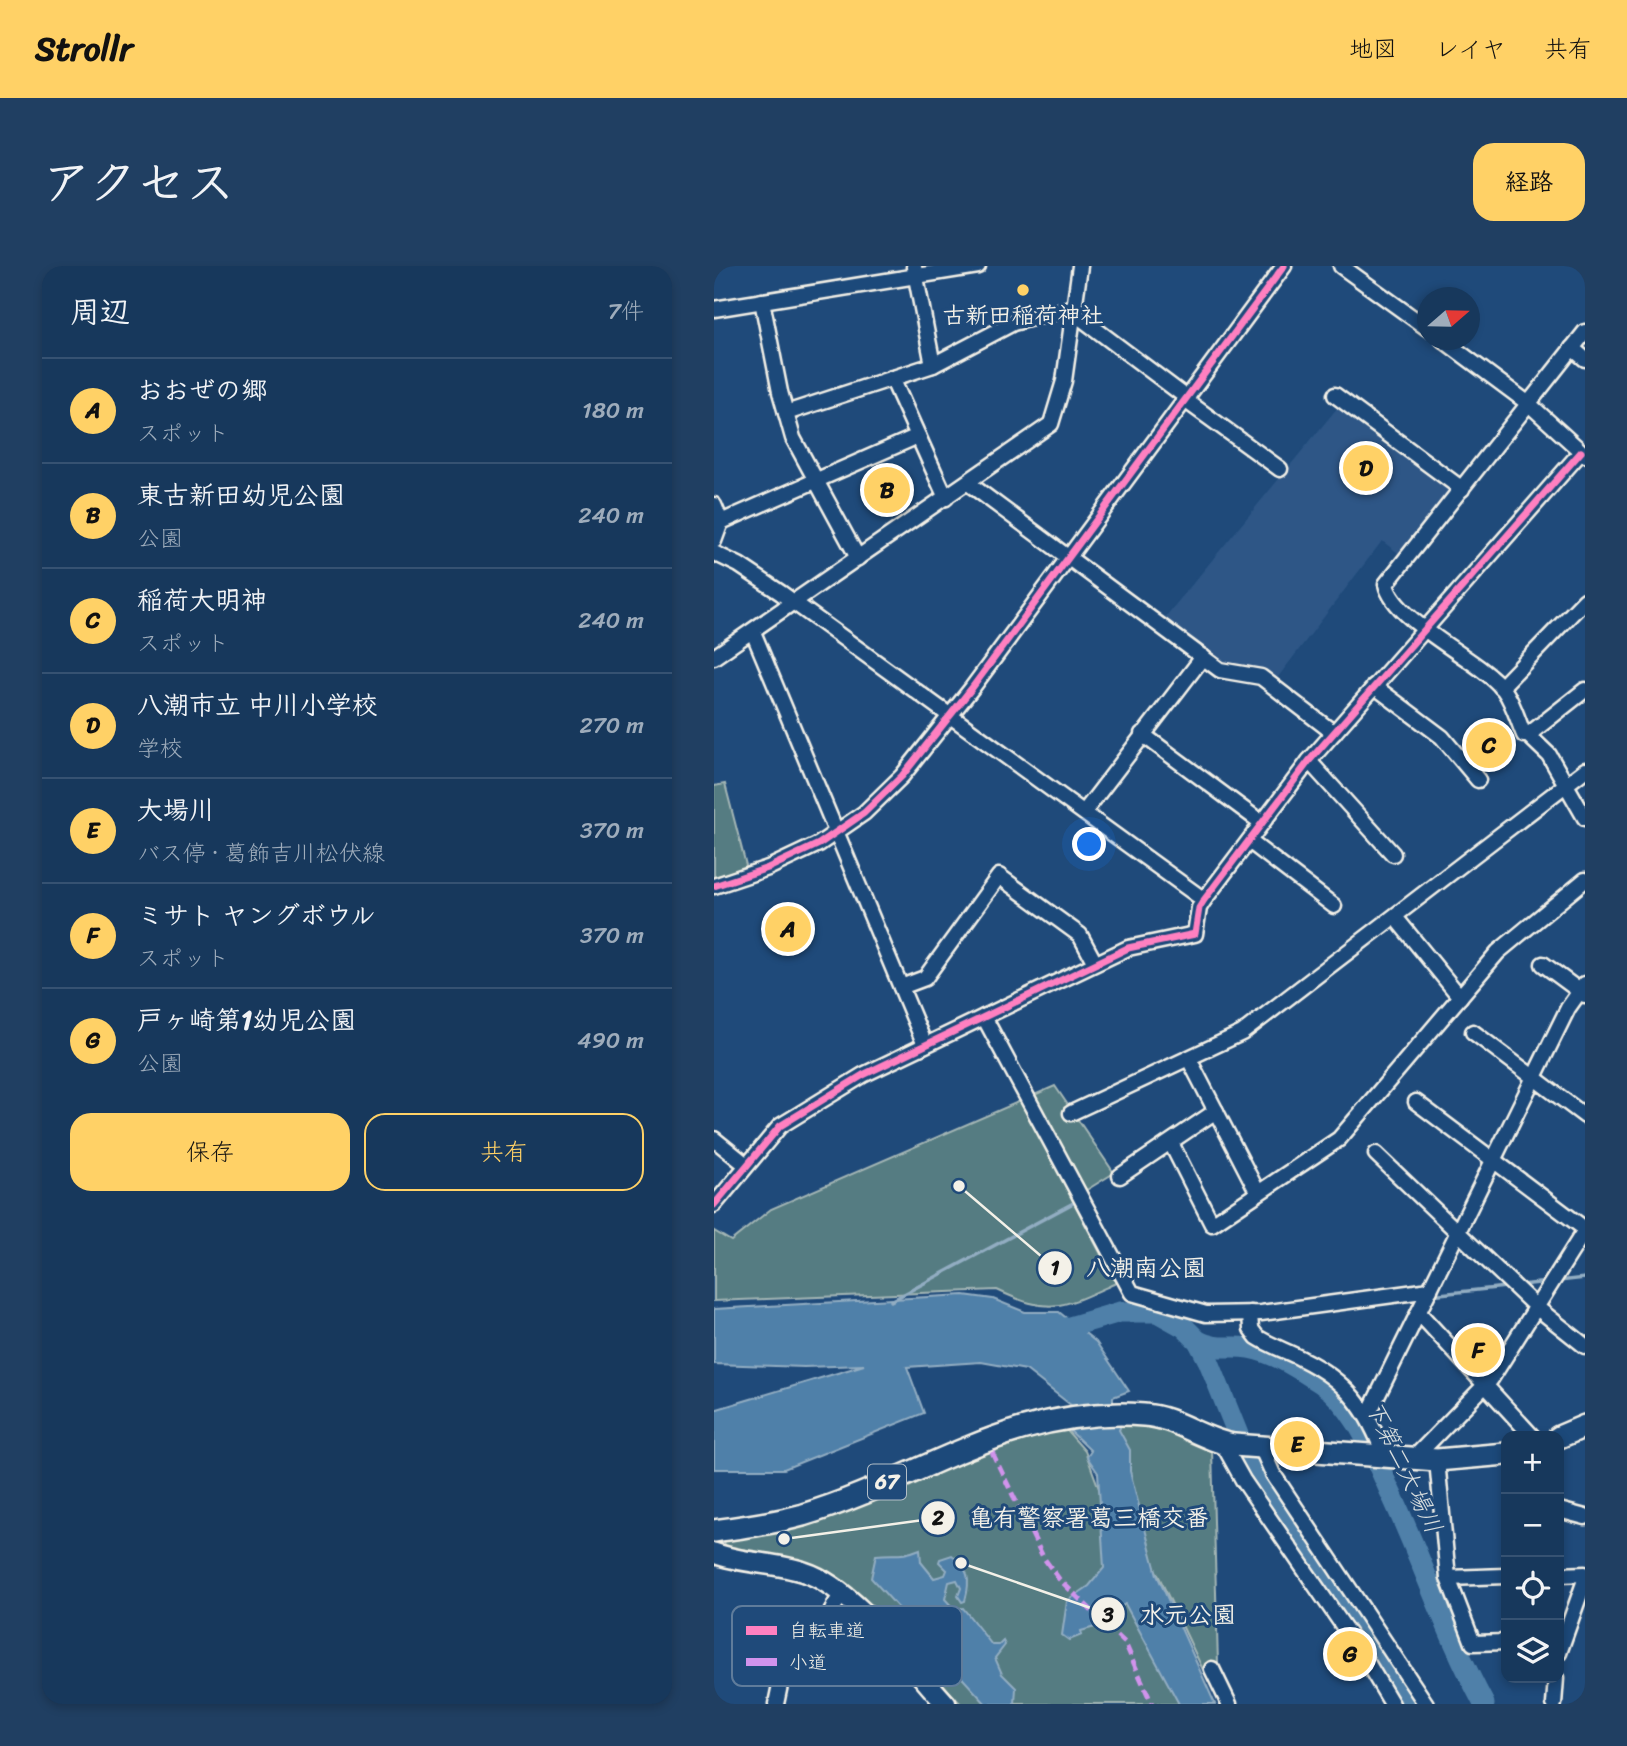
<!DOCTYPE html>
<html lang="ja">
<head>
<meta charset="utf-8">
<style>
	:root { --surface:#17385c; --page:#203f62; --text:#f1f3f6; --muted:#9eacbb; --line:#365272; --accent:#ffd166 }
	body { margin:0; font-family:Sriracha,"Klee One",sans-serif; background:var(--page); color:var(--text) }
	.controls { position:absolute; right:21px; bottom:21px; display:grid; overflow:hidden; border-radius:14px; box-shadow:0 4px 10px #0003 }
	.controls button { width:63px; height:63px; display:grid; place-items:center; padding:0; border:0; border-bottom:2px solid var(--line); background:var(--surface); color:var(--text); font:35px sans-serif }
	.compass { position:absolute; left:703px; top:21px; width:63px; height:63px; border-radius:50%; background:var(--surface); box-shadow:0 4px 10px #0003; rotate:70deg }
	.you { position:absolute; left:376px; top:579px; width:24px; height:24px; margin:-18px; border:5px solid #fff; border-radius:50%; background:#1a73e8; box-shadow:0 0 0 10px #1a73e833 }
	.badge { display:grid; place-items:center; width:46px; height:46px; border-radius:50%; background:var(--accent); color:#111; font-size:23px; font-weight:700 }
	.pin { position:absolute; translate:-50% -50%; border:4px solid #fff; box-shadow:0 2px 7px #0006 }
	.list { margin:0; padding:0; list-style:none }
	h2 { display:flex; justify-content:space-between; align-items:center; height:91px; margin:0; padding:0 28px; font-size:30px }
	h2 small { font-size:23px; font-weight:400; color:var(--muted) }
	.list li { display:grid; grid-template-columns:46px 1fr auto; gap:21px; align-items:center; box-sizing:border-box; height:105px; padding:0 28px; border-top:2px solid var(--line) }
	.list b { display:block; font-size:26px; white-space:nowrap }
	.list p { margin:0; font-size:23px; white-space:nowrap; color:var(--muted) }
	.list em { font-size:23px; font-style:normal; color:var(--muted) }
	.actions { display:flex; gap:14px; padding:21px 28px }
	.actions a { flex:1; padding:16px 0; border:2px solid var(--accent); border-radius:21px; text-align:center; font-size:24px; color:var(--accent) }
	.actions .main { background:var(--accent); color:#111 }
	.icon { flex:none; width:38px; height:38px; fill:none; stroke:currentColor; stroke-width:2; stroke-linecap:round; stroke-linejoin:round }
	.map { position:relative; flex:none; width:871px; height:1438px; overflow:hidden; border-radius:21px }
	header { display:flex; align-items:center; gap:42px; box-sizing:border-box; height:98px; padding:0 35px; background:var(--accent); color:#111 }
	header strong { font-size:33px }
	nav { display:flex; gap:38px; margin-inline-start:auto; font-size:24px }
	.intro { display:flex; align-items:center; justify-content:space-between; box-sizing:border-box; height:168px; padding:0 42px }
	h1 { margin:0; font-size:49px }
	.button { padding:18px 32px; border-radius:21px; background:var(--accent); color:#111; font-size:24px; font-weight:700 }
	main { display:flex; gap:42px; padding:0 42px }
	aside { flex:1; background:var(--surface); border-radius:21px; box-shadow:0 4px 10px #0003 }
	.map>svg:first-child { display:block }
	.built { fill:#2d5686 }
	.green { fill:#557c82; stroke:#a4b6b5; stroke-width:2 }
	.water { fill:#5080a9; stroke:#92adc2; stroke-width:2 }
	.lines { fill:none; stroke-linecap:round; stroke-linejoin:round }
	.stream { stroke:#92adc2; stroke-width:3.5 }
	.river { stroke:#5080a9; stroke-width:21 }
	.street-casing { stroke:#f4f1e8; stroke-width:19 }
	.secondary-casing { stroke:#f4f1e8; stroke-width:24 }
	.primary-casing { stroke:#f4f1e8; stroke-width:26 }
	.street { stroke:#1f4a7a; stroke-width:14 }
	.secondary { stroke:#1f4a7a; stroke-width:19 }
	.primary { stroke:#1f4a7a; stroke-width:21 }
	.quiet { stroke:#d193ec; stroke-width:5; stroke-dasharray:10 5; stroke-linecap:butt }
	.cycleway-casing { stroke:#1f4a7a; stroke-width:11 }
	.cycleway { stroke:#ff80c0; stroke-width:7 }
	.poi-dot { fill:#ffd166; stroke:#1f4a7a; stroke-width:2.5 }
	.labels { text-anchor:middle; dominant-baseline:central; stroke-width:6; stroke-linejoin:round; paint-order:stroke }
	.shield { fill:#1f4a7a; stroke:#b4bfc7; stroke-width:2 }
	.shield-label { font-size:21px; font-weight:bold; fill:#f4f1e8 }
	.poi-label { font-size:23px; font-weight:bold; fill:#f4f1e8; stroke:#1f4a7a }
	.water-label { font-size:24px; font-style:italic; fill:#dbe0df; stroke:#1f4a7a }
	.key { fill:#1f4a7a; stroke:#5f7c9b; stroke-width:2 }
	.key-label { font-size:19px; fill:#f4f1e8 }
	.leader { fill:none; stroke:#f4f1e8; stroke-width:2.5 }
	.callout-dot { fill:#f4f1e8; stroke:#1f4a7a; stroke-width:2.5 }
	.mark-label { font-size:21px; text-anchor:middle; font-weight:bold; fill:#111 }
	.callout-label { font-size:24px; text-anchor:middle; font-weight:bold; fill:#f4f1e8; stroke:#1f4a7a; stroke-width:6; stroke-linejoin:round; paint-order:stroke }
</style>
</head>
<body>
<header>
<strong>Strollr</strong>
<nav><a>地図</a><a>レイヤ</a><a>共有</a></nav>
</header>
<div class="intro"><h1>アクセス</h1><a class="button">経路</a></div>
<main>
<aside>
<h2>周辺<small>7件</small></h2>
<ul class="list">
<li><span class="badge">A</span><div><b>おおぜの郷</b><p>スポット</p></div><em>180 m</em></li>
<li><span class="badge">B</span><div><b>東古新田幼児公園</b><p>公園</p></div><em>240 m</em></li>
<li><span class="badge">C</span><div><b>稲荷大明神</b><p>スポット</p></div><em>240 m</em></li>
<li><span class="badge">D</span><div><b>八潮市立 中川小学校</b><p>学校</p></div><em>270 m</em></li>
<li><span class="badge">E</span><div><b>大場川</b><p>バス停 · 葛飾吉川松伏線</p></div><em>370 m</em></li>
<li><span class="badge">F</span><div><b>ミサト ヤングボウル</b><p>スポット</p></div><em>370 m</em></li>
<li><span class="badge">G</span><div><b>戸ヶ崎第1幼児公園</b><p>公園</p></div><em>490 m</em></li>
</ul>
<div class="actions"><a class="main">保存</a><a>共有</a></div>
</aside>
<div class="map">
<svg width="871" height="1438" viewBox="0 0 871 1438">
	<rect width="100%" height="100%" fill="#1f4a7a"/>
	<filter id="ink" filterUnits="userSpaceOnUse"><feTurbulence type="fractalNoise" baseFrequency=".0143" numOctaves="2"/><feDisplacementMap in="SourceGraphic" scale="14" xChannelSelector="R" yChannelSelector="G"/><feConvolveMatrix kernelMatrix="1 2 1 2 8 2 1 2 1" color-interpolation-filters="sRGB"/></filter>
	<g filter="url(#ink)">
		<!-- built -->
		<polygon class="built" points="624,141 742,225 687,289 668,275 561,415 507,400 448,355"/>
		<!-- green -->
		<g class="green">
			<polygon points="11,518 33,603 0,613 0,520"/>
			<path d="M341 820 400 907 358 933 402 1017C349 1041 338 1050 283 1024L0 1035V965L17 975 57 943Z"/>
			<polygon points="418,1151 487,1174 498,1184 504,1398 490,1406 372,1156"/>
			<polygon points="348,1159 371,1185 465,1438 247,1438 136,1322 11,1283 10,1270 290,1170"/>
			<polygon points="631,1369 657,1407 623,1409"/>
		</g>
		<!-- water -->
		<g class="water">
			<polygon points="250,1029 279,1033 311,1046 345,1046 382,1076 415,1125 399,1131 399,1137 358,1140 312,1104 267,1096 193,1101 210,1147 70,1203 0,1203 0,1144 150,1099 90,1101 0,1098 0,1043"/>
			<polygon points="408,1157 405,1164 416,1184 416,1205 443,1309 501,1438 465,1438 411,1338 381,1361 367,1365 368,1369 355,1374 348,1369 353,1335 375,1320 390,1302 384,1207 373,1191 377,1185 352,1161"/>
			<path d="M206 1283 207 1296 220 1312 231 1309 233 1304 225 1296 226 1293 238 1289C255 1302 257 1314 251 1335L248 1336 244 1330 247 1322 243 1314 235 1316 231 1333 240 1343 249 1342 278 1379H285L289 1375 291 1379 281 1392 288 1408 302 1422 301 1438H272L157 1312 162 1289C181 1287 187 1291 206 1283Z"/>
		</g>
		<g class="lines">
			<!-- stream -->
			<g class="stream">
				<polyline points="845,1015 871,1012"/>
				<polyline points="807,1019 834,1016"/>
				<polyline points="716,1029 792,1021"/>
				<polyline points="177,1035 363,935"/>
			</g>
			<!-- river -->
			<g class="river">
				<polyline points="335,1067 406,1046 443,1046 470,1061 484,1075 495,1096 537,1201 698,1438"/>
				<path d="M484 1075C504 1085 514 1079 535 1082 560 1086 586 1104 607 1117 642 1141 658 1186 675 1223 708 1294 733 1369 770 1438"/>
			</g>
			<defs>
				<g id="street">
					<polyline points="627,0 713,62"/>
					<polyline points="200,1 219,99"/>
					<polyline points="48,35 66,126 79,172 144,292"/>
					<polyline points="0,43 264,0"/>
					<polyline points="360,47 473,132"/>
					<path d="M871 66 672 318C680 356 767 394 790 424 799 436 804 455 810 469H814L835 489 871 552"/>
					<polyline points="729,74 815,138 871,189"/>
					<polyline points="858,82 871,93"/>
					<polyline points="178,112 232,232"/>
					<polyline points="621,129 748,223"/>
					<polyline points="471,134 566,203"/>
					<polyline points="72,147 219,99 299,57 361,41"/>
					<polyline points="254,217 506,404 547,411 620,467"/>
					<polyline points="0,239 7,256 0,275"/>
					<polyline points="7,256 204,170"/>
					<polyline points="0,287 25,299 67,327 490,634"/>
					<polyline points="39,366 211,779"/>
					<polyline points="0,391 337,158 350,115 366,0"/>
					<polyline points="660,420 728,471 764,514"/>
					<polyline points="787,421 871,334"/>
					<polyline points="428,468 548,557"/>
					<polyline points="814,469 871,424"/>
					<polyline points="595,495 679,588"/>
					<polyline points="371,545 489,391"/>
					<polyline points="535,575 620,640"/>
					<polyline points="0,620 54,602 105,578 150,547 188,510 258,422 570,0"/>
					<polyline points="681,651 746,731"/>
					<polyline points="829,698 871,729"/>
					<polyline points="187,721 211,712 285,610 366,669 381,697"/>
					<polyline points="270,751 418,1027 492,1048 547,1047 716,1024"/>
					<polyline points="759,766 871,850"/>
					<polyline points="475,793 544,927"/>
					<polyline points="702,836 871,963"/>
					<polyline points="357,847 528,767 871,504"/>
					<polyline points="0,873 31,898"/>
					<polyline points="457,877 498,958 625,873 784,686 871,614"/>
					<polyline points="662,888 822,1041 871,1080"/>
					<polyline points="406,910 502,845"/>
					<polyline points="0,939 66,860 149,809 414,682 481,668 485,642 490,634 595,495 867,186"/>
					<path d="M536 1047 537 1063 543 1071C557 1080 573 1085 588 1093 633 1115 654 1144 671 1191"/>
					<polyline points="705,1047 818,1170"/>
					<polyline points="654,1149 854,742 871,718"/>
					<polyline points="509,1178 529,1214 647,1386 678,1438"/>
					<polyline points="547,1181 559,1208 712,1438"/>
					<polyline points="699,1193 777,1113 871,964"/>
					<polyline points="723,1194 734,1312 759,1377 792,1376"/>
					<polyline points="845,1244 871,1251"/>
					<polyline points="845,1309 871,1308"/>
					<polyline points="734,1312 792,1310"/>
					<polyline points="845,1387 871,1314"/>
					<path d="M111 1398C112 1373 110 1347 129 1328"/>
					<polyline points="498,1403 515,1438"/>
					<polyline points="62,1438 70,1400 81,1396 119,1398"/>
					<polyline points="840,1438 842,1412"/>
				</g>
				<path id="secondary" d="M0 1287C28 1298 61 1296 90 1306 139 1321 197 1400 232 1438"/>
				<g id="primary">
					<polyline points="845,1171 871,1160"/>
					<path d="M0 1265C30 1261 60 1257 89 1249 208 1213 297 1139 430 1149 462 1151 488 1174 520 1179L723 1194 792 1188"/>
				</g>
			</defs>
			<!-- street casing -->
			<use href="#street" class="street-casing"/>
			<!-- secondary casing -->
			<use href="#secondary" class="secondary-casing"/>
			<!-- primary casing -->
			<use href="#primary" class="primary-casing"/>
			<!-- street -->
			<use href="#street" class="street"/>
			<!-- secondary -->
			<use href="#secondary" class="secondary"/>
			<!-- primary -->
			<use href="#primary" class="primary"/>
			<!-- quiet -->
			<polyline class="quiet" points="278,1186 329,1291 345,1313 411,1377 438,1438"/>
			<defs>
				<g id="cycleway">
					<polyline points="0,620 54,602 105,578 150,547 188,510 258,422 570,0"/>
					<polyline points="0,939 66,860 149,809 414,682 481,668 485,642 490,634 595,495 867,186"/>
				</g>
			</defs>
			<!-- cycleway casing -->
			<use href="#cycleway" class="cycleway-casing"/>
			<!-- cycleway -->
			<use href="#cycleway" class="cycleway"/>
		</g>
	</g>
	<!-- markers -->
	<circle class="poi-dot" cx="309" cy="24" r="7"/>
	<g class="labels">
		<!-- shield labels -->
		<rect class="shield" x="154" y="1198.5" width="38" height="35" rx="5"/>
		<g class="shield-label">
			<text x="173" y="1216">67</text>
		</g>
		<!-- poi labels -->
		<g class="poi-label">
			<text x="309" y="49">古新田稲荷神社</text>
		</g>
		<!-- water labels -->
		<g class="water-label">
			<text transform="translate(690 1201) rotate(64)">下第二大場川</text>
		</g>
	</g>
	<!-- legend -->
	<rect x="18" y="1340" width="230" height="80" rx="10" class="key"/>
	<rect x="32" y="1360" width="31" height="9" fill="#ff80c0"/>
	<rect x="32" y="1392" width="31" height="8" fill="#d193ec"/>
	<g class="key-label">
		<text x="75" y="1371">自転車道</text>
		<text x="75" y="1403">小道</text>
	</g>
	<!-- callouts -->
	<path class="leader" d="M245 920L341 1002M70 1273L224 1252M247 1297L394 1348"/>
	<g class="callout-dot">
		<circle cx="245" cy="920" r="7"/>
		<circle cx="70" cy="1273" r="7"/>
		<circle cx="247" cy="1297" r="7"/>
		<circle cx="341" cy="1002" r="18"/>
		<circle cx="224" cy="1252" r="18"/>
		<circle cx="394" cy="1348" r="18"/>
	</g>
	<g class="mark-label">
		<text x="341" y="1009">1</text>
		<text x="224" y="1259">2</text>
		<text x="394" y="1356">3</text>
	</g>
	<g class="callout-label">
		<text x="432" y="1010">八潮南公園</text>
		<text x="375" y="1260">亀有警察署葛三橋交番</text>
		<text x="474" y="1357">水元公園</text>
	</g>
</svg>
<div class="controls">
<button>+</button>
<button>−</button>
<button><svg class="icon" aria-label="locate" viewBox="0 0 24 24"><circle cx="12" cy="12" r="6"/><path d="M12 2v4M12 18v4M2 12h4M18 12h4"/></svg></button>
<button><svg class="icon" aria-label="layers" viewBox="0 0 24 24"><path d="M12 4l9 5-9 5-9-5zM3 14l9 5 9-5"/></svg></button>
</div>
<svg class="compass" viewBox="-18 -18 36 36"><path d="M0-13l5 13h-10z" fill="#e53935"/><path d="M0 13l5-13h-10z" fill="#9eacbb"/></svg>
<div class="you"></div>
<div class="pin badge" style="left:74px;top:663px">A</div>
<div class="pin badge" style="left:173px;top:224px">B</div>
<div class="pin badge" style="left:775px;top:479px">C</div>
<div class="pin badge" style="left:652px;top:202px">D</div>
<div class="pin badge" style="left:583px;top:1178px">E</div>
<div class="pin badge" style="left:764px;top:1084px">F</div>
<div class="pin badge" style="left:636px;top:1388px">G</div>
</div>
</main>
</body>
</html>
